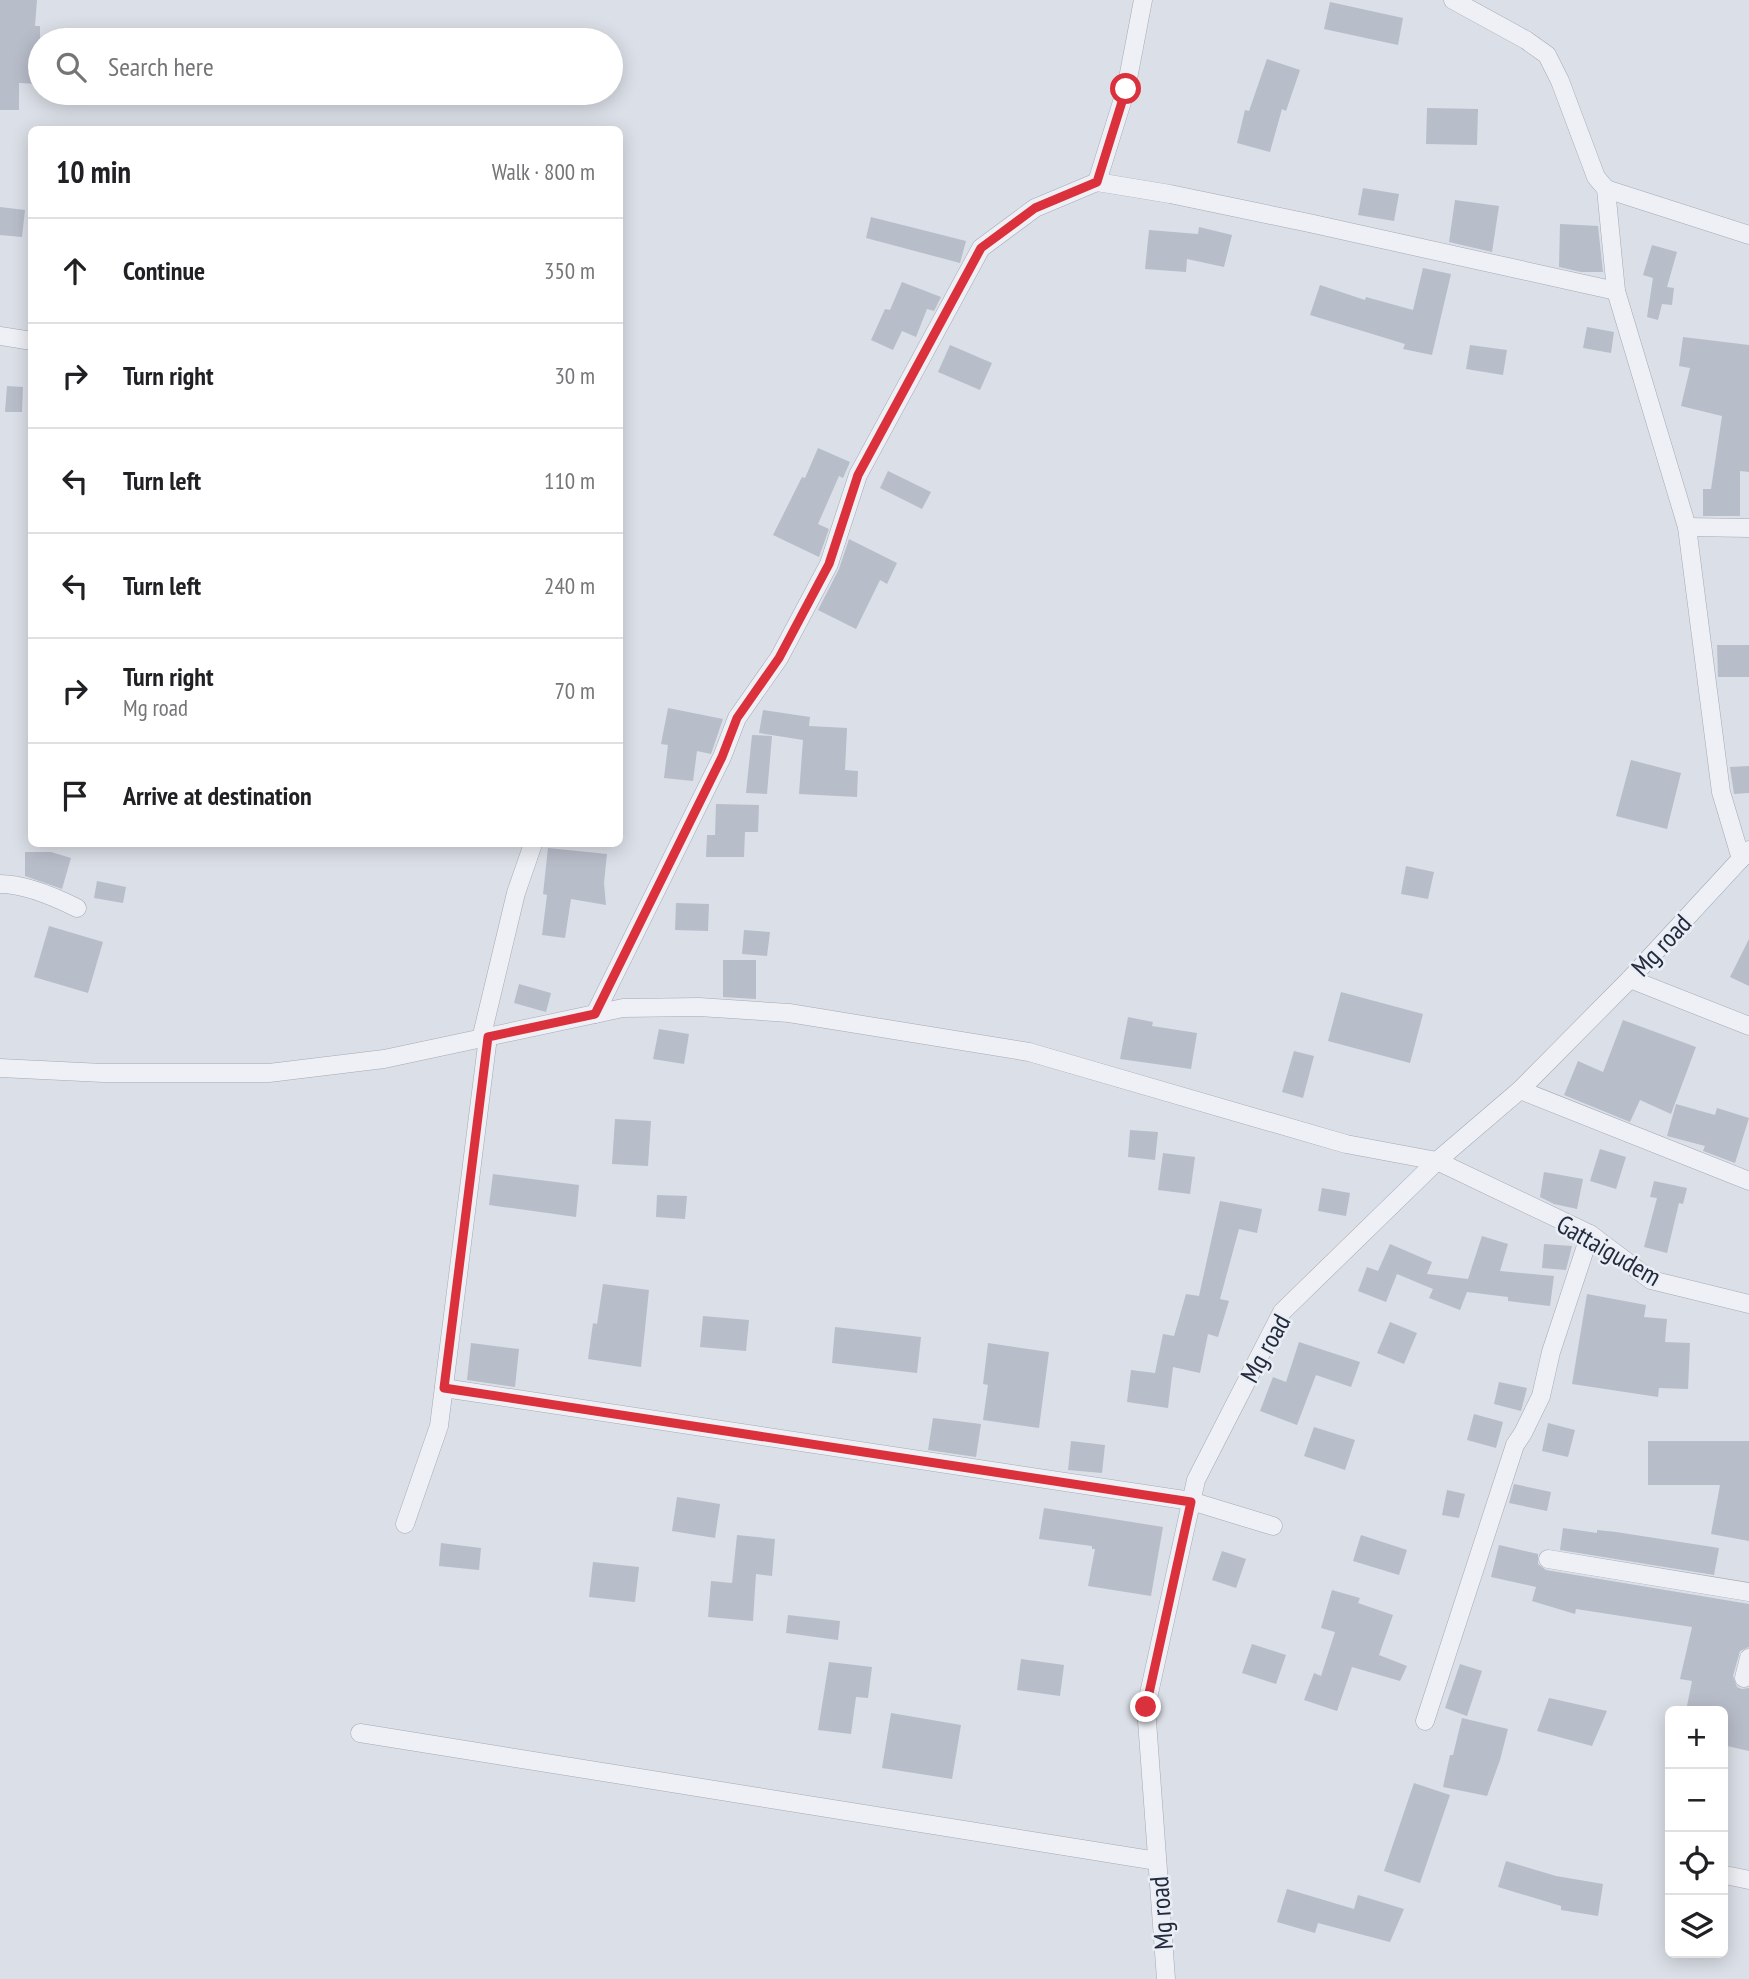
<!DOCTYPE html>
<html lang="en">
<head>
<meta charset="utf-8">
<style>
	:root { --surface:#fff; --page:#f6f6f6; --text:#202124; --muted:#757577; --line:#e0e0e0 }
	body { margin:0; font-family:"PT Sans Narrow",sans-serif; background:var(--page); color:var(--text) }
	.controls { position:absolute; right:21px; bottom:21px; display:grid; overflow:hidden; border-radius:10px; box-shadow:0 4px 18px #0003 }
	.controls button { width:63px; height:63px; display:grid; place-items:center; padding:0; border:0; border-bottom:2px solid var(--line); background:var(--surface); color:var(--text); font:35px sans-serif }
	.stop { position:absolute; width:21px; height:21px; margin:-16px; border:5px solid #db313c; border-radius:50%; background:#fff }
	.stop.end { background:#db313c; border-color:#fff; box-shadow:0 2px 7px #0008 }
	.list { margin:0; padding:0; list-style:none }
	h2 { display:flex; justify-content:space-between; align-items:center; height:91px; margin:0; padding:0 28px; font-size:30px }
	h2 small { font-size:23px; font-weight:400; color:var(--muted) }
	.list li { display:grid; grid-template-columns:46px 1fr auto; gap:21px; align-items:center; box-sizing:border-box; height:105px; padding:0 28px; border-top:2px solid var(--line) }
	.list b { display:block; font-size:26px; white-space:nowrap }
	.list p { margin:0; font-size:23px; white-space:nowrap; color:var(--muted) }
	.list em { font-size:23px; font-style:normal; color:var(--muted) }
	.icon { flex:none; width:38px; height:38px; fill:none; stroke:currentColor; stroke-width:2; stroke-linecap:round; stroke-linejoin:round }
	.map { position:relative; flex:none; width:1749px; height:1979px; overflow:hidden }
	.search { position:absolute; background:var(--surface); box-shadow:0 4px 18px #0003; left:28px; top:28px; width:595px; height:77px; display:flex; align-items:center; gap:18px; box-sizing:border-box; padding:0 24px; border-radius:38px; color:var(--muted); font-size:26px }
	.panel { position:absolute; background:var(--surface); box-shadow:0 4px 18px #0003; left:28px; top:126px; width:595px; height:721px; border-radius:10px }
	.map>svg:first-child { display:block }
	.building { fill:#b8bdca }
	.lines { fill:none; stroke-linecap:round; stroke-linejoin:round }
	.street-casing { stroke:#a4a9b4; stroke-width:19 }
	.street { stroke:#eef0f5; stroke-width:18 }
	.route { stroke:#db313c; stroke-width:9 }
	.labels { text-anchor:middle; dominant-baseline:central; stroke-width:5; stroke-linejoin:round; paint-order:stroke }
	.street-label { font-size:26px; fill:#242b3e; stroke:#eaeef5 }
</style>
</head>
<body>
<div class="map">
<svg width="1749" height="1979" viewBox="0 0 1749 1979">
	<rect width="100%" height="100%" fill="#dbdfe7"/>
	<!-- building -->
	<g class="building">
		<polygon points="0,0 37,0 35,26 40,26 40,84 19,83 19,110 0,110"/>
		<polygon points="1330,2 1403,18 1398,45 1324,29"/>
		<polygon points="1267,59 1300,70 1286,111 1282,109 1270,152 1237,143 1245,110 1249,111"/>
		<polygon points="1427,108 1478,109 1477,145 1426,144"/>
		<polygon points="1363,188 1399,194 1394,221 1358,215"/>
		<polygon points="1455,200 1499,206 1492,252 1449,242"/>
		<polygon points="0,207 25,210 22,237 0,235"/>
		<polygon points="871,217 966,241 960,263 866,238"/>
		<polygon points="1560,224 1598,226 1603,272 1581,272 1559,267"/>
		<polygon points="1199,227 1232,235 1224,267 1187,259 1186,272 1145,269 1149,230 1198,234"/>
		<polygon points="1652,245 1677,252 1667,287 1674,288 1672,305 1662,304 1658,320 1647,317 1653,278 1643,275"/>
		<polygon points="1423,268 1451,274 1432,355 1403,349 1405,344 1310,315 1320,285 1365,300 1366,297 1413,310"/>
		<polygon points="902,282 941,297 934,311 927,309 916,337 902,331 893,350 871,340 885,309 890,310"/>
		<polygon points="1587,327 1614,332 1611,353 1583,348"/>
		<polygon points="1683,337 1749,345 1749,472 1740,471 1740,516 1703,516 1703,489 1711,489 1722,416 1681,406 1690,368 1679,366"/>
		<polygon points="950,345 992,363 980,390 938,372"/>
		<polygon points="1470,345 1507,350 1503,375 1466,369"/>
		<polygon points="7,386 23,387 22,412 5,412"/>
		<polygon points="818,448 850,462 843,478 839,476 818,524 829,529 819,557 773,535 802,477 805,478"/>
		<polygon points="888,471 931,492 922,509 880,488"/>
		<polygon points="849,539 897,563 887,584 880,580 856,629 818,610 839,569"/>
		<polygon points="1717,645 1749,645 1749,677 1718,677"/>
		<polygon points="668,708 723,719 711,754 697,751 693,781 664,778 668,745 661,744"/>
		<polygon points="763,710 810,717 809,726 847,728 845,770 858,771 857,797 799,794 803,740 759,733"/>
		<polygon points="752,735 772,736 767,794 746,793"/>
		<polygon points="1631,760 1681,773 1667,829 1616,816"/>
		<polygon points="1749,766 1749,793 1734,794 1730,767"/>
		<polygon points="716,804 759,805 758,832 745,832 744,857 706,857 707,835 715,835"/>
		<polygon points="548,848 607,854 604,883 606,905 571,899 565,938 542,935 547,895 543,894"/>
		<polygon points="25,852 51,852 71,858 62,889 25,876"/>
		<polygon points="1406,866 1434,872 1428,899 1401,894"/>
		<polygon points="97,881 126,887 123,903 94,898"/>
		<polygon points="676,903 709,904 708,931 675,930"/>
		<polygon points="49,926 103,942 88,993 34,977"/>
		<polygon points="744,930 770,932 767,956 742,954"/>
		<polygon points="1749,939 1749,986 1730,977"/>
		<polygon points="723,960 756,960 756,999 723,997"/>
		<polygon points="519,984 551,993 546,1012 514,1003"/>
		<polygon points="1341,992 1423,1014 1410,1063 1328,1041"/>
		<polygon points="1128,1017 1153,1022 1152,1026 1197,1033 1191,1069 1120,1059"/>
		<polygon points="1623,1020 1696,1047 1671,1114 1640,1100 1630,1122 1564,1095 1578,1061 1603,1072"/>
		<polygon points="659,1029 689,1034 684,1064 653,1059"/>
		<polygon points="1294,1051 1314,1056 1303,1098 1282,1092"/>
		<polygon points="1676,1104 1715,1115 1717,1108 1749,1118 1735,1163 1703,1151 1705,1146 1667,1136"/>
		<polygon points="615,1119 651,1121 648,1166 612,1164"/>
		<polygon points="1130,1130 1158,1132 1155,1160 1128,1157"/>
		<polygon points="1600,1149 1626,1157 1616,1189 1590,1181"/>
		<polygon points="1163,1153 1195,1157 1190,1194 1158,1190"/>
		<polygon points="1544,1172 1583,1179 1577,1209 1554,1204 1540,1197"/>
		<polygon points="493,1174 579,1185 576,1217 489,1205"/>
		<polygon points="1654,1181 1687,1188 1683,1204 1679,1203 1667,1253 1644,1247 1657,1198 1650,1197"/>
		<polygon points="1322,1188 1350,1193 1346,1216 1318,1211"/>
		<polygon points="657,1195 687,1196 685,1219 656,1217"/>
		<polygon points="1220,1201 1262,1209 1257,1233 1239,1229 1220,1299 1229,1301 1218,1337 1208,1334 1200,1373 1173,1367 1168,1408 1127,1402 1131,1370 1155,1373 1163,1334 1174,1336 1186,1294 1199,1296"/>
		<polygon points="1482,1236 1508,1244 1500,1271 1554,1276 1550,1306 1508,1301 1508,1297 1467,1292 1460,1310 1429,1298 1433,1289 1397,1274 1386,1302 1358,1291 1367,1267 1378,1271 1390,1244 1432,1262 1427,1274 1468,1279"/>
		<polygon points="1544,1244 1572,1246 1566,1270 1542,1268"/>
		<polygon points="603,1284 649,1290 641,1367 588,1359 593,1323 597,1324"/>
		<polygon points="1587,1294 1646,1305 1644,1317 1667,1319 1665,1342 1690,1343 1688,1389 1659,1388 1658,1397 1572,1384"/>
		<polygon points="703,1316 749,1320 746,1351 700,1347"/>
		<polygon points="1390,1322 1417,1333 1404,1364 1377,1353"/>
		<polygon points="835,1327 921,1337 917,1373 832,1363"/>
		<polygon points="1299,1342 1360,1362 1351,1387 1316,1375 1297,1425 1260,1411 1273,1377 1286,1382"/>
		<polygon points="471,1343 519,1349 515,1387 467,1380"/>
		<polygon points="988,1343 1049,1352 1039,1428 983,1420 988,1385 983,1384"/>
		<polygon points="1499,1382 1527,1388 1521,1411 1494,1404"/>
		<polygon points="1474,1414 1503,1422 1496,1448 1467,1440"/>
		<polygon points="933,1418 981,1424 976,1457 928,1450"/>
		<polygon points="1548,1423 1575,1430 1568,1457 1542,1451"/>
		<polygon points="1314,1427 1355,1440 1345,1470 1304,1456"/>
		<polygon points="1071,1441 1105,1445 1102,1473 1068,1470"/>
		<polygon points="1648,1441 1749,1441 1749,1541 1711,1534 1720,1485 1648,1485"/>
		<polygon points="1514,1484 1551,1492 1547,1511 1509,1503"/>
		<polygon points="1447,1490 1465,1494 1459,1518 1442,1515"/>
		<polygon points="677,1497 720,1504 715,1538 672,1531"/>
		<polygon points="1044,1508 1163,1527 1151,1596 1088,1586 1095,1549 1092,1549 1092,1546 1039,1539"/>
		<polygon points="1563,1528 1597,1533 1597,1530 1616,1532 1719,1548 1714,1575 1560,1550"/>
		<polygon points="737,1535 775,1539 772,1576 756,1574 753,1621 708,1617 711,1581 732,1583"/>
		<polygon points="1361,1535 1407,1550 1399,1575 1353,1561"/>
		<polygon points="441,1543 481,1548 479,1570 439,1566"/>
		<polygon points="1499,1545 1538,1554 1538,1564 1546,1570 1749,1604 1749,1647 1740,1651 1733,1676 1737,1687 1742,1689 1749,1688 1749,1751 1723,1745 1723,1711 1686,1711 1692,1681 1680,1679 1692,1627 1576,1609 1575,1614 1532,1601 1536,1587 1491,1577"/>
		<polygon points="1222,1551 1246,1559 1236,1588 1212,1580"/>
		<polygon points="593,1562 639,1567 635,1602 589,1597"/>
		<polygon points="1332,1590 1360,1598 1358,1603 1393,1615 1379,1655 1407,1666 1400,1681 1352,1667 1337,1711 1304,1700 1314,1673 1321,1676 1335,1632 1321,1628"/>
		<polygon points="788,1615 840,1621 838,1640 786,1633"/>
		<polygon points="1252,1644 1286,1655 1276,1684 1242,1673"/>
		<polygon points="1021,1659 1064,1665 1060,1696 1017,1690"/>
		<polygon points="829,1662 872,1667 868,1698 856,1697 851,1734 818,1730"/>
		<polygon points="1460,1664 1482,1671 1467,1716 1445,1708"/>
		<polygon points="1549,1698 1607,1711 1592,1746 1537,1731"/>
		<polygon points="891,1713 961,1725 952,1779 882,1768"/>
		<polygon points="1462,1718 1508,1729 1500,1760 1487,1796 1443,1787 1450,1755 1453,1755"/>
		<polygon points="1414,1783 1450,1795 1420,1883 1384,1871"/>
		<polygon points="1506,1861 1556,1876 1603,1884 1598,1916 1561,1910 1561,1906 1498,1887"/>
		<polygon points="1287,1889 1354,1909 1358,1895 1404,1909 1390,1942 1318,1923 1315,1933 1277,1922"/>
	</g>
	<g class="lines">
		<defs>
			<g id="street">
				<polyline points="1453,0 1526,40 1547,55 1560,81 1596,177 1606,189 1616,291 1687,527 1721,792 1741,859"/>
				<polyline points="1097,182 1126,89 1143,0"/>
				<polyline points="1606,189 1749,235"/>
				<polyline points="0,336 32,341"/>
				<polyline points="1687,527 1749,528"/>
				<path d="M0 884C25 884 55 897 77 908"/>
				<polyline points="1630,979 1749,1026"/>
				<polyline points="595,1014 722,757 737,718 779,658 829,564 858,475 981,248 1035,208 1097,182 1170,194 1309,223 1616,291"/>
				<polyline points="481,1039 516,893 533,844"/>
				<polyline points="0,1068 103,1073 269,1073 384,1059 623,1008 699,1007 789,1013 1029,1052 1346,1144 1437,1161 1590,1234 1651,1280 1749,1304"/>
				<polyline points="1520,1090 1749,1181"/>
				<polyline points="444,1388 1191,1501 1273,1526"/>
				<polyline points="405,1524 439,1426 488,1037"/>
				<polyline points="1548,1559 1749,1592"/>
				<polyline points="1744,1678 1749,1658"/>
				<polyline points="1425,1721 1515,1445 1523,1433 1541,1396 1551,1352 1590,1234"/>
				<polyline points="360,1733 1157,1861"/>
				<polyline points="1730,1876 1749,1880"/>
				<polyline points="1166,1979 1146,1707 1196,1480 1282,1312 1437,1161 1520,1090 1630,979 1749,850"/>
			</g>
		</defs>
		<!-- street casing -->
		<use href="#street" class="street-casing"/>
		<!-- street -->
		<use href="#street" class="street"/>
	</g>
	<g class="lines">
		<!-- route -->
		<polyline class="route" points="1126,89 1097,182 1035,208 981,248 858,475 829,564 779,658 737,718 722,757 595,1014 488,1037 444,1388 1191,1502 1146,1707"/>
	</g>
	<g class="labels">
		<!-- street labels -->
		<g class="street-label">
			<text transform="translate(1661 945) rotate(-47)">Mg road</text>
			<text transform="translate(1609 1250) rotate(30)">Gattaigudem</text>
			<text transform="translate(1265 1348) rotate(-61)">Mg road</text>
			<text transform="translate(1161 1913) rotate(-94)">Mg road</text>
		</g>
	</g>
</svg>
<div class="controls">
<button>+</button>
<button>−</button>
<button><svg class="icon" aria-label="locate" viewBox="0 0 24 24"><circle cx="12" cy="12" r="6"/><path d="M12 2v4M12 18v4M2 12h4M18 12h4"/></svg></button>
<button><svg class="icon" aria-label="layers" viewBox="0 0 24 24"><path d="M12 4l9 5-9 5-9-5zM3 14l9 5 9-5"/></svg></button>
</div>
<div class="stop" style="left:1126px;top:89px"></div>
<div class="stop end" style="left:1146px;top:1707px"></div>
<div class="search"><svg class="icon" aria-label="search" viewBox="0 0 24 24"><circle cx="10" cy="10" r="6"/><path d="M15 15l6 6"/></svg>Search here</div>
<section class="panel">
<h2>10 min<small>Walk · 800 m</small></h2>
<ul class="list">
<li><svg class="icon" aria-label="ahead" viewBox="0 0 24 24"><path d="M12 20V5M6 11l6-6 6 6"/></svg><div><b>Continue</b></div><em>350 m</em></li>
<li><svg class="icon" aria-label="right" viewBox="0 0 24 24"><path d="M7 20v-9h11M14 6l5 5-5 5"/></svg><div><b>Turn right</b></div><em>30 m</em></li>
<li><svg class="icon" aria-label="left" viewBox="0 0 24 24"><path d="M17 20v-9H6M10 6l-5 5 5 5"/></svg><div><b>Turn left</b></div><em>110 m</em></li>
<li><svg class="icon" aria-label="left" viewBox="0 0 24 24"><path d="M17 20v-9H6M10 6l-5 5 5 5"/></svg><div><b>Turn left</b></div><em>240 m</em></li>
<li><svg class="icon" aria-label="right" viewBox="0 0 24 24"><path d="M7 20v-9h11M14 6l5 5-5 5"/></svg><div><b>Turn right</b><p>Mg road</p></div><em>70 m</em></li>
<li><svg class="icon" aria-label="arrive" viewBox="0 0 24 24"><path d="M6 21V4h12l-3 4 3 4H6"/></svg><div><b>Arrive at destination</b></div></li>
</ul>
</section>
</div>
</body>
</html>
